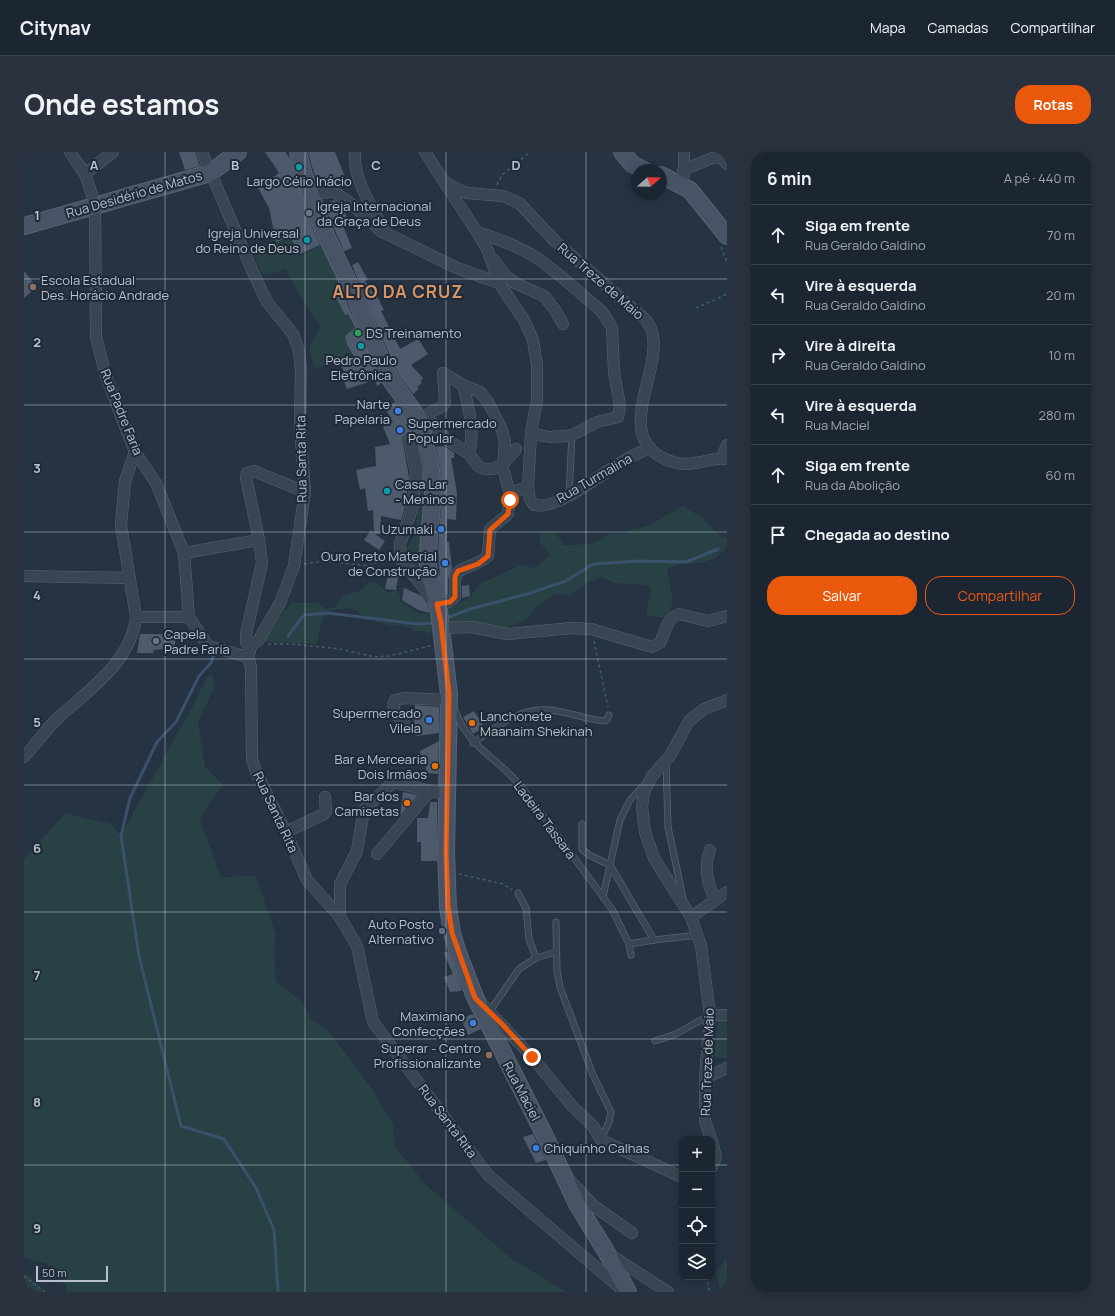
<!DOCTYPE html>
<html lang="pt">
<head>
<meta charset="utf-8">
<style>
	:root { --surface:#1c2632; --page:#29323e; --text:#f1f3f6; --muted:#a0a5ac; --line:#3a434d; --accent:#ea580c }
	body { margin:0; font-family:Manrope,sans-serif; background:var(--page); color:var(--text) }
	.controls { position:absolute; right:12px; bottom:12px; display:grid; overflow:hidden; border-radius:8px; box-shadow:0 2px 10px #0003 }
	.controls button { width:36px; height:36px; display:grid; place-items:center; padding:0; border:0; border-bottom:1px solid var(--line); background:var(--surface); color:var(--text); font:20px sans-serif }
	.compass { position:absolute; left:607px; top:12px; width:36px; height:36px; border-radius:50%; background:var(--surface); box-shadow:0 2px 10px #0003; rotate:70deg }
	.scale { position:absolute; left:12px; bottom:10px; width:72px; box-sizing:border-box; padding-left:4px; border:2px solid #b7c0cc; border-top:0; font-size:11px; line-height:14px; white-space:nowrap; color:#b7c0cc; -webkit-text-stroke:3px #1f2a38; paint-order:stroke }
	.stop { position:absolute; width:12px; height:12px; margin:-9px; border:3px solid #ea580c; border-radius:50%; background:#fff }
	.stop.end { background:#ea580c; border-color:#fff; box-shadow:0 1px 4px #0008 }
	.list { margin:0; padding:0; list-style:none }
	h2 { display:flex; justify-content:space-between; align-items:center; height:52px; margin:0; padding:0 16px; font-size:17px }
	h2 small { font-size:13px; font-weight:400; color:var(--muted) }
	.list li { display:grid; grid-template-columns:26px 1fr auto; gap:12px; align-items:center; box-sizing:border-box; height:60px; padding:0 16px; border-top:1px solid var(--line) }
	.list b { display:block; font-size:15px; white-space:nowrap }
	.list p { margin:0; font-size:13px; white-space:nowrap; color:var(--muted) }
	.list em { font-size:13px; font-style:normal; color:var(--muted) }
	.actions { display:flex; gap:8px; padding:12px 16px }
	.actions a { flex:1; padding:9px 0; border:1px solid var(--accent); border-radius:16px; text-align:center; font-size:14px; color:var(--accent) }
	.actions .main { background:var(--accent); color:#fff }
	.icon { flex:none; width:22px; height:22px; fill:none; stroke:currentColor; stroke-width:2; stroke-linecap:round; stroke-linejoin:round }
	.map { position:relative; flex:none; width:703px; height:1140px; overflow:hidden; border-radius:16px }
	header { display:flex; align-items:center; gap:24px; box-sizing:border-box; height:56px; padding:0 20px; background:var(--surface); border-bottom:1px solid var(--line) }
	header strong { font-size:19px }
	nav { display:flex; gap:22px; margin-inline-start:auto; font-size:14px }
	.intro { display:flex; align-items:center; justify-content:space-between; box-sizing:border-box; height:96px; padding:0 24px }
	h1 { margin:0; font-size:28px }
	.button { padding:10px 18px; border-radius:16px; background:var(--accent); color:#fff; font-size:14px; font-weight:700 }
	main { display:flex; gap:24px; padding:0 24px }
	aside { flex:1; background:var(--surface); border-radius:16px; box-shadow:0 2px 10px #0003 }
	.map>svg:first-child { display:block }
	.green { fill:#284144 }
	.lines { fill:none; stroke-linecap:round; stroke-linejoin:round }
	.stream { stroke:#3a516c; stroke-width:3 }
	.building { fill:#4c5a6c }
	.lane-casing { stroke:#586370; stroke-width:7 }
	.street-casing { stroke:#586370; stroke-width:12 }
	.secondary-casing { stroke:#586370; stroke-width:18 }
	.path { stroke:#465e60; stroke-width:1.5; stroke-dasharray:3 3; stroke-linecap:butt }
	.lane { stroke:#3a4553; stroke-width:5.5 }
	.street { stroke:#3a4553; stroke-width:11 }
	.secondary { stroke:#485466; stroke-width:16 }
	.route { stroke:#ea580c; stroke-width:5 }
	.grid { fill:none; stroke:#b7c0cc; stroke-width:1; stroke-opacity:0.55 }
	.culture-dot { fill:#0f9aa8; stroke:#1f2a38; stroke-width:1.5 }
	.worship-dot { fill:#6b7280; stroke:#1f2a38; stroke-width:1.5 }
	.education-dot { fill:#8d6e63; stroke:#1f2a38; stroke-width:1.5 }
	.leisure-dot { fill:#2e9e5b; stroke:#1f2a38; stroke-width:1.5 }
	.shop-dot { fill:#3f7fe0; stroke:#1f2a38; stroke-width:1.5 }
	.food-dot { fill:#e8710a; stroke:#1f2a38; stroke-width:1.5 }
	.service-dot { fill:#5c6f8a; stroke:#1f2a38; stroke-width:1.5 }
	.labels { text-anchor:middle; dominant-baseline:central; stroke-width:4; stroke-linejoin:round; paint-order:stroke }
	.poi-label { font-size:13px; fill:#b7c0cc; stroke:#1f2a38; text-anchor:end }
	.street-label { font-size:13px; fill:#b7c0cc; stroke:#1f2a38 }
	.district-label { font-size:17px; font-weight:bold; letter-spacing:1px; fill:#da9564; stroke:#1f2a38 }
	.grid-label { font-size:13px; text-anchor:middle; font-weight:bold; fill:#b7c0cc; stroke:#1f2a38; stroke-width:4; stroke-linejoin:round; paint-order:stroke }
</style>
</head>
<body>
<header>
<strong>Citynav</strong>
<nav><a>Mapa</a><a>Camadas</a><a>Compartilhar</a></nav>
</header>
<div class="intro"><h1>Onde estamos</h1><a class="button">Rotas</a></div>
<main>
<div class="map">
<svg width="703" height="1140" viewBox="0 0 703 1140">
	<rect width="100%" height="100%" fill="#253343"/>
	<!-- green -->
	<g class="green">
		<polygon points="266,85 276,104 301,91 321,135 310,141 324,162 331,177 321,184 329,202 328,206 290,217 285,196 296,174 279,149 262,117 239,124 228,100"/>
		<polygon points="399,304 403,329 406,432 385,417 381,403 384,394 391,382"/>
		<path d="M659 354 679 366 696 384 703 385V395C699 399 694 404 689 407 675 416 661 406 643 417L649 448 644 467 623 463V455L628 437 621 433 590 431 578 425 564 430 546 443 532 441 512 455 503 467 477 478 423 471 421 457 445 446 456 432 496 413 510 416 526 403 516 390V382C528 374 534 383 540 393L568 392 587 381 601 383 606 378 623 374Z"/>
		<path d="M351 430 365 441 372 438 376 443V449L394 461 407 462 414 479 403 482 400 479H391L388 476 377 473 369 474 341 467 331 457C299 455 298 465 293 492L240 490 260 459 264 457 267 451H294L301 457 311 455 318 444 336 439 344 431Z"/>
		<polygon points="188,523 191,534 174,570 181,615 200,633 187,649 176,668 197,725 232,724 252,782 250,797 252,829 277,849 288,868 299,874 307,882 348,937 369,972 371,994 400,1031 488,1107 542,1140 44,1140 30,1114 0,1106 0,707 41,661 87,672 97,683 171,550 183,524"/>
		<polygon points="695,863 703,863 703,906 690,905"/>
		<polygon points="703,1105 703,1140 697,1140 692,1121"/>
		<polygon points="0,1122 3,1122 21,1140 0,1140"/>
	</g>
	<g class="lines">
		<!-- stream -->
		<g class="stream">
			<polyline points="422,466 446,457 503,442 542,429 569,412 615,409 662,410 694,397"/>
			<polyline points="264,484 280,463 304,461 395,472 411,471"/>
			<polyline points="191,499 187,511 175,524 152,570 133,590 106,646 97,684 115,804 157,974 200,987 232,1036 250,1078 254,1140"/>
		</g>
	</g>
	<!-- building -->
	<g class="building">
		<polygon points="155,0 171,0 176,14 161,18"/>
		<polygon points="241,0 261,0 266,6 289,78 296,93 276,102 266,85 252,90 245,56 234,36 255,21"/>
		<polygon points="284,0 311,0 322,27 309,32 294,35"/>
		<polygon points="310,48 318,54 326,73 320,76 328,96 320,99 303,60 309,57 306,50"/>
		<polygon points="334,110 344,128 341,129 351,144 353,144 360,158 357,159 376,197 394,187 404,202 387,213 399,226 397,229 398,231 393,235 395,237 389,242 376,225 366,204 334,128 328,113"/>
		<polygon points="0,119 13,135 0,146"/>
		<polygon points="317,137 358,231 353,234 351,228 323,237 318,225 321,223 318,215 333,209 323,193 321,184 331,176 324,162 321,163 310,141"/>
		<polygon points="371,250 387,272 389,282 383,281 378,286 385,325 381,355 377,368 357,364 356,382 351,382 361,389 355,398 340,388 347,378 350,381 349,358 344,359 341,336 336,338 332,318 352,314 351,295 366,292 359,275 369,270 361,256"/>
		<polygon points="420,294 430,301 430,306 427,306 433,341 432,368 423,367 423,390 425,390 428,417 424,427 424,442 421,444 416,426 414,399 418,339 416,315 412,295"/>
		<polygon points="365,418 375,420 372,438 361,437"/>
		<polygon points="445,433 446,444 438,446 438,434"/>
		<polygon points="380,436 398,444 403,451 406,461 394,458 378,448"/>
		<polygon points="116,482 151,482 151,496 129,498 130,501 113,501"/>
		<polygon points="391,553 415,555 415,581 393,584 389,581"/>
		<polygon points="450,559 460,575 449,582 439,565"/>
		<polygon points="415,589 414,622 402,621 402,606 395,606 396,599"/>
		<polygon points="379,640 394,643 376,664"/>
		<polygon points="406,650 413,650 413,709 397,709 397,690 393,690 393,666 404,666"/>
		<polygon points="424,799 438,838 436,839 426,840 420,825 429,822 420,801"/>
		<polygon points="449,862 457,877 444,883 437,867"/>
		<polygon points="509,982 522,1008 512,1011 499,985"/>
	</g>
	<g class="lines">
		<defs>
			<g id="lane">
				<polyline points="545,343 548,283"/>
				<path d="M431 558C443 594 473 606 496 633L588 757 605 792 607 803"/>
				<path d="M449 591C472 575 495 556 524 558 542 559 561 567 579 569L583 568 585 563"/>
				<polyline points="642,610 644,675 659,746"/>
				<polyline points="558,672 558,697 565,703 586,713 630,788"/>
				<polyline points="494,741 502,756 505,787 512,806 532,800"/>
				<polyline points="579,745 596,668 606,648 618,635"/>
				<polyline points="532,770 533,819 536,835 569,923 587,960 585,970 577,987"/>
				<polyline points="605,792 630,788 674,783"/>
				<polyline points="466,859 495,817 512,806"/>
				<polyline points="631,889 652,882 686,863"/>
			</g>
			<g id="street">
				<polyline points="46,0 61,22 71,52 72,185 82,224 111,300 132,331 160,401 165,465 184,494 224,505"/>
				<polyline points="178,0 228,118 243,150 269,182 275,199 277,217 276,273 281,340 270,414 256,451 234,489 228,492 224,505 227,515 228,607 232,620 262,680 283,728 316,765 333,794 349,870 464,1023 601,1140"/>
				<path d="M331 0C328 23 348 58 360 76"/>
				<path d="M401 0 419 28 427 34 443 41 479 44 495 51 531 89 621 167C625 172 628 177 629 184 636 224 586 291 649 310 667 316 685 305 703 307"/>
				<polyline points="659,18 691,5 697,6 703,12"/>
				<polyline points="61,22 89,0"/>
				<polyline points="660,23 660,0"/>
				<polyline points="287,43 309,39 330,54 357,79 433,116 475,131"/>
				<path d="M453 80C474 87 494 94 513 106 535 121 554 140 575 157L581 164 588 176 590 220 596 254 594 265 573 270 548 283 542 284 525 285 507 281"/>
				<polyline points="470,108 481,123 491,131 520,144 531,158 539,172"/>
				<polyline points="419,221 439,233 456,240 464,250 478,278 481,290 479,317 486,341"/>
				<path d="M439 233C445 257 451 278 445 302"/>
				<polyline points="404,266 405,261 419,254 421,250 419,221"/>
				<polyline points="396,268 404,266 422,287 445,302 454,314 460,317 469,317 479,312 492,297"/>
				<path d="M395 286V309L392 322 388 357 376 392 377 408 413 452C421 451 426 451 431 445 432 438 429 430 432 423 435 415 456 413 464 404L466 377 484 362 486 341 504 335 507 281 513 248V213L509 188 500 168 475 131 464 99 453 80 419 28"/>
				<polyline points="385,288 391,316"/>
				<polyline points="697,307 703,293"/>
				<path d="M504 335 506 347 510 353C533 358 573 325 593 313 603 306 614 301 626 296"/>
				<polyline points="235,388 222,325 223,321 230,319 281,340"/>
				<polyline points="160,401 235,388 238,411 222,482 222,490 228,492"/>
				<polyline points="0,424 106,426"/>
				<polyline points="112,465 165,465"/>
				<polyline points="418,476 448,475 483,482 548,476 567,477 628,495 636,491 644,471 649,465 655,462 684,469 703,464"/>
				<path d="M384 576C378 569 365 559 371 548L380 546 425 548"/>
				<path d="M0 605C12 592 22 577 35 565 66 537 107 510 112 465L97 373 101 329 111 300"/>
				<polyline points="262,680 300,662 302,659 301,645"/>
				<path d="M686 698C680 714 683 732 691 747"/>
				<polyline points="353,702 406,639"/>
				<polyline points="316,765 316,732 333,699 340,658 369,630 424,643"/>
				<polyline points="667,765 703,740"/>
				<polyline points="459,853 508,905 549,955 569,974 577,988 658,1025"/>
				<polyline points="686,863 703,863"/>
				<polyline points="681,926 703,916"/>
				<polyline points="687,987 681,969 681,926 686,863 677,794 667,765 630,706 621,680 618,655 620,640 628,624 646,604 665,569 680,557 703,548"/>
				<polyline points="688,989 692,1005 688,1015"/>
				<polyline points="546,1029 570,1054 608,1081"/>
				<polyline points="585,1102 644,1140"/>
			</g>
			<g id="secondary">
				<polyline points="274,0 280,23 298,75 330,142 357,208 368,230 396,268 407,317 409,340 404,399 404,415 415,459 425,542 422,700 424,755 428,781 434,801 451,845 520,982 553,1052 583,1101 604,1140"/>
				<polyline points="598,0 608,12 620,18"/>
				<polyline points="637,23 666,38 703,84"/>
				<polyline points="0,74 186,21 214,0"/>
			</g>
		</defs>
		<!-- lane casing -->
		<use href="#lane" class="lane-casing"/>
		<!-- street casing -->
		<use href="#street" class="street-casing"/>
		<!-- secondary casing -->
		<use href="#secondary" class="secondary-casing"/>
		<!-- path -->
		<g class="path">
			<polyline points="473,33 478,23 506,0"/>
			<polyline points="697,95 703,110"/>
			<polyline points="672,156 703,142"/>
			<polyline points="280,412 299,409 347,414 366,398"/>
			<polyline points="570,489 584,555"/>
			<polyline points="244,492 267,492 316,497 351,505 365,504 406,494"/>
			<polyline points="435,722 479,732 488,738"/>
			<polyline points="0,1124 21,1140"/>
			<polyline points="680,1125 685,1134 685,1140"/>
		</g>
		<!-- lane -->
		<use href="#lane" class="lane"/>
		<!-- street -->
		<use href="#street" class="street"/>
		<!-- secondary -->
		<use href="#secondary" class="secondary"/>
	</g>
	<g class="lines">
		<!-- route -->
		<polyline class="route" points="486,348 484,362 466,378 464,404 454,412 434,419 431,424 431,445 426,450 413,452 417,470 425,542 422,700 424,755 428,781 451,846 478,872 508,905"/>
	</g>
	<!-- grid -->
	<path class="grid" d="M141 0V1140M281 0V1140M422 0V1140M562 0V1140M0 127H703M0 253H703M0 380H703M0 507H703M0 633H703M0 760H703M0 887H703M0 1013H658M688 1013H703"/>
	<!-- markers -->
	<g class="culture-dot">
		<circle cx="275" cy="15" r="4"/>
		<circle cx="283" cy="88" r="4"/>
		<circle cx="337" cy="194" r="4"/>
		<circle cx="363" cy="339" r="4"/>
	</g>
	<g class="worship-dot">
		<circle cx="285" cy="61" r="4"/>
		<circle cx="132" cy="489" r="4"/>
	</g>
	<g class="education-dot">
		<circle cx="9" cy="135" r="4"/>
		<circle cx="465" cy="903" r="4"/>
	</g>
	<circle class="leisure-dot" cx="334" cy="181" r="4"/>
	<g class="shop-dot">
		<circle cx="374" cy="259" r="4"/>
		<circle cx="376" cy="278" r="4"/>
		<circle cx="417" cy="377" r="4"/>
		<circle cx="421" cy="411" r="4"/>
		<circle cx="405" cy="568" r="4"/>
		<circle cx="449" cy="871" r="4"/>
		<circle cx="512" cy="996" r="4"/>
	</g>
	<g class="food-dot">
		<circle cx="448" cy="571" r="4"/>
		<circle cx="411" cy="614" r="4"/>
		<circle cx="383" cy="651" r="4"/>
	</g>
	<circle class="service-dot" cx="418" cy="779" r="4"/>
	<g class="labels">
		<!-- poi labels -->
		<g class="poi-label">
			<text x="275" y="29" text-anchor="middle">Largo Célio Inácio</text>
			<text x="293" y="54" text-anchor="start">Igreja Internacional<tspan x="293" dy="15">da Graça de Deus</tspan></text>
			<text x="275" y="81">Igreja Universal<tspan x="275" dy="15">do Reino de Deus</tspan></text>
			<text x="17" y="128" text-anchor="start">Escola Estadual<tspan x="17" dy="15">Des. Horácio Andrade</tspan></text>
			<text x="342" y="181" text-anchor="start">DS Treinamento</text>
			<text x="337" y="208" text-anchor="middle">Pedro Paulo<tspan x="337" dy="15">Eletrônica</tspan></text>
			<text x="366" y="252">Narte<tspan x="366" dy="15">Papelaria</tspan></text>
			<text x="384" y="271" text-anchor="start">Supermercado<tspan x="384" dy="15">Popular</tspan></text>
			<text x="371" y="332" text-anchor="start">Casa Lar<tspan x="371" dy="15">- Meninos</tspan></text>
			<text x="409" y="377">Uzumaki</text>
			<text x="413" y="404">Ouro Preto Material<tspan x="413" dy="15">de Construção</tspan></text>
			<text x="140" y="482" text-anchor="start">Capela<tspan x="140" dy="15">Padre Faria</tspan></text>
			<text x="397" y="561">Supermercado<tspan x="397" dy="15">Vilela</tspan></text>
			<text x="456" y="564" text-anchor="start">Lanchonete<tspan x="456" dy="15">Maanaim Shekinah</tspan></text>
			<text x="403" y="607">Bar e Mercearia<tspan x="403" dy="15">Dois Irmãos</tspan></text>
			<text x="375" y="644">Bar dos<tspan x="375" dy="15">Camisetas</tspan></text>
			<text x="410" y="772">Auto Posto<tspan x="410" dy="15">Alternativo</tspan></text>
			<text x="441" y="864">Maximiano<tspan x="441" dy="15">Confecções</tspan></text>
			<text x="457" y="896">Superar - Centro<tspan x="457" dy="15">Profissionalizante</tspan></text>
			<text x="520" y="996" text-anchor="start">Chiquinho Calhas</text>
		</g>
		<!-- street labels -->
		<g class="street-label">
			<text transform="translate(110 42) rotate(-16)">Rua Desidério de Matos</text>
			<text transform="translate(577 129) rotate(41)">Rua Treze de Maio</text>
			<text transform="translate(98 260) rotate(68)">Rua Padre Faria</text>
			<text transform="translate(277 307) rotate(-91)">Rua Santa Rita</text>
			<text transform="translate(570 326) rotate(-30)">Rua Turmalina</text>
			<text transform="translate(252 660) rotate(65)">Rua Santa Rita</text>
			<text transform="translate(521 668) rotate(53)">Ladeira Tassara</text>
			<text transform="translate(683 910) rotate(-88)">Rua Treze de Maio</text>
			<text transform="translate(498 939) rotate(62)">Rua Maciel</text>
			<text transform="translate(424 969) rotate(53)">Rua Santa Rita</text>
		</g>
		<!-- district labels -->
		<g class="district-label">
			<text x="374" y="139">ALTO DA CRUZ</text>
		</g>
	</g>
	<g class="grid-label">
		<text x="70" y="18">A</text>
		<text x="211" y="18">B</text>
		<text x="352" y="18">C</text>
		<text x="492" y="18">D</text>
		<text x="13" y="68">1</text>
		<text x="13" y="195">2</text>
		<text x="13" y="321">3</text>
		<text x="13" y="448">4</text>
		<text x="13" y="575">5</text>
		<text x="13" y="701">6</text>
		<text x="13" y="828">7</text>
		<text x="13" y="955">8</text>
		<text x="13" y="1081">9</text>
	</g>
</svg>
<div class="controls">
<button>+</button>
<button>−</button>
<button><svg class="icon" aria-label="locate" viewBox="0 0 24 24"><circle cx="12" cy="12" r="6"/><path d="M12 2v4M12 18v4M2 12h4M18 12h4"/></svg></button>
<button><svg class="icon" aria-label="layers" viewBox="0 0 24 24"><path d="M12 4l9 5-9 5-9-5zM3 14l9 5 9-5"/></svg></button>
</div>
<svg class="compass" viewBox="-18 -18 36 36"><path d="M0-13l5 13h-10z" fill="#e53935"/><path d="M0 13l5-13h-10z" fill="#a0a5ac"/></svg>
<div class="scale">50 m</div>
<div class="stop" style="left:486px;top:348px"></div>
<div class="stop end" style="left:508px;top:905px"></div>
</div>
<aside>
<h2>6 min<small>A pé · 440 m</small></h2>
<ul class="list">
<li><svg class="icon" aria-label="ahead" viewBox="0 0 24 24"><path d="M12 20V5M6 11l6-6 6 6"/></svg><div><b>Siga em frente</b><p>Rua Geraldo Galdino</p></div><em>70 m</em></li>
<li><svg class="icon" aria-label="left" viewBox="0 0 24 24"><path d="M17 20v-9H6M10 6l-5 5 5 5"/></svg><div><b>Vire à esquerda</b><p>Rua Geraldo Galdino</p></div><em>20 m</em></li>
<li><svg class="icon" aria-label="right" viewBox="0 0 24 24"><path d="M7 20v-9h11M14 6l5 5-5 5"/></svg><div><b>Vire à direita</b><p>Rua Geraldo Galdino</p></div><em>10 m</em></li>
<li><svg class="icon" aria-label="left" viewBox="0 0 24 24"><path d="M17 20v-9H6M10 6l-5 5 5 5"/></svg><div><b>Vire à esquerda</b><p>Rua Maciel</p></div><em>280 m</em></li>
<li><svg class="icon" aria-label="ahead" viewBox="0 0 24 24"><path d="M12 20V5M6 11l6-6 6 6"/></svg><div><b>Siga em frente</b><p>Rua da Abolição</p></div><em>60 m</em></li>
<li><svg class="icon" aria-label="arrive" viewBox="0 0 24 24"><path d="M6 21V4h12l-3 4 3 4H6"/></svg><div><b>Chegada ao destino</b></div></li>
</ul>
<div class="actions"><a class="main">Salvar</a><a>Compartilhar</a></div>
</aside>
</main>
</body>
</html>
